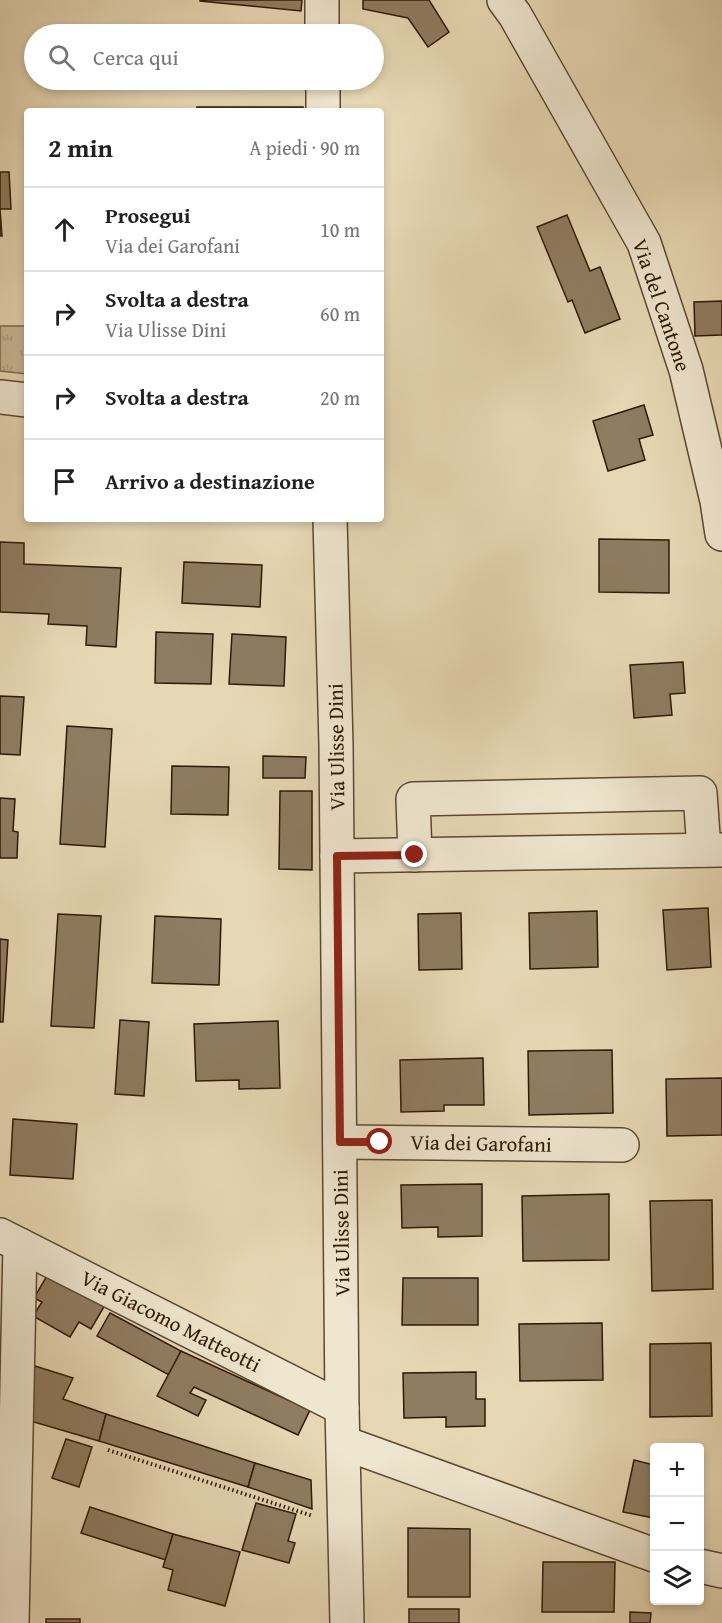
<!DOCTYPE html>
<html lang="it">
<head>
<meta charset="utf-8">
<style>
	:root { --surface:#fff; --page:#f2f2f2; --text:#202124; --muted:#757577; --line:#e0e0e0 }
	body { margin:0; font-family:"Gentium Book Plus",serif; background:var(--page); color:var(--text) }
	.controls { position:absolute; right:18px; bottom:18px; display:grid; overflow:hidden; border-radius:6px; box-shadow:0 3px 9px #0003 }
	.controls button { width:54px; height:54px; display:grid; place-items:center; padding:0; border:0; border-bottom:2px solid var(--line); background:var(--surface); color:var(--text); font:30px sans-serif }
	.stop { position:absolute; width:18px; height:18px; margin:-14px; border:4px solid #8f2418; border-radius:50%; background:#fff }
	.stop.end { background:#8f2418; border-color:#fff; box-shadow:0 2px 6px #0008 }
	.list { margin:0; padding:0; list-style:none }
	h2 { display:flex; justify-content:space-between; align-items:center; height:78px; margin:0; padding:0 24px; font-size:26px }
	h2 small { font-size:20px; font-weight:400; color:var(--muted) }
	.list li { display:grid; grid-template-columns:39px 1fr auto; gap:18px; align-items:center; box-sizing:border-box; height:84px; padding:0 24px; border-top:2px solid var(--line) }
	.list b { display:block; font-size:22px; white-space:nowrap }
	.list p { margin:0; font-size:20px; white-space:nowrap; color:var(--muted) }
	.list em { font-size:20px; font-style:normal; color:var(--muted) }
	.icon { flex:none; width:33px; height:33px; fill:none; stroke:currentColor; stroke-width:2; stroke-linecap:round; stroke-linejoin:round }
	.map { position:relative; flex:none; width:722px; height:1623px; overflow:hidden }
	.search { position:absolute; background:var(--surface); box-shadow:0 3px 9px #0003; left:24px; top:24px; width:360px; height:66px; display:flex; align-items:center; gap:15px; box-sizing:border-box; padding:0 21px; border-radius:33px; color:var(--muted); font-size:22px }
	.panel { position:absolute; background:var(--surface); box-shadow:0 3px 9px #0003; left:24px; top:108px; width:360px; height:414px; border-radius:6px }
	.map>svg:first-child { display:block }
	.grass { fill:url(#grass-tufts); stroke:#7c684e; stroke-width:1.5 }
	.building { fill:#8f7c61; stroke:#2f1805; stroke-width:1.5 }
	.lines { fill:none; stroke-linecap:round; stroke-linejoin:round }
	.minor-casing { stroke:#5d4831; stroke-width:36 }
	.path { stroke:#2f1805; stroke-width:4; stroke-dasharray:1.5 3; stroke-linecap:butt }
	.minor { stroke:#efe6cf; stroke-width:33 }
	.route { stroke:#8f2418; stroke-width:8 }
	.labels { text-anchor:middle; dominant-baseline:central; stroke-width:4.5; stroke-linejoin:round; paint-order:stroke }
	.street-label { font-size:21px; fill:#2f1805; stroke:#efe6cf }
</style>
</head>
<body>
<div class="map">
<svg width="722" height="1623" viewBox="0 0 722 1623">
	<defs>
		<pattern id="grass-tufts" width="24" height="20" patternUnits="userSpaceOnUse" patternTransform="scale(1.5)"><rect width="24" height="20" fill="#c8b797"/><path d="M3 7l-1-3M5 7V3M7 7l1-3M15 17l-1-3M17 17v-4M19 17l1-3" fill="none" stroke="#ac9d81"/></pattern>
	</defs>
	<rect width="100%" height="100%" fill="#e7d8b5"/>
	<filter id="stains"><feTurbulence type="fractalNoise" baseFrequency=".00333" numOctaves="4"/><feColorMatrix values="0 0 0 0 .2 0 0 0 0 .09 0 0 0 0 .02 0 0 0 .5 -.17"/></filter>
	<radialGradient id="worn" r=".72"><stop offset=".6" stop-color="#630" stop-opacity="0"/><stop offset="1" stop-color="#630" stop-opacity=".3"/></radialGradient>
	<!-- grass -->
	<polygon class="grass" points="0,326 27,326 27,374 0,371"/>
	<!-- building -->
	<g class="building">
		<polygon points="200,0 302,0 301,11 200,1"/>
		<polygon points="363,0 429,0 449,32 428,47 408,18 363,9"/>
		<rect x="197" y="107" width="106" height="4"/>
		<polygon points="0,172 9,172 11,209 0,209 2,236 0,236"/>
		<polygon points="567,215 590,271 600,267 620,319 585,333 572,300 568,302 537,227"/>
		<polygon points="722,301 722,335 695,336 694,302"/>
		<polygon points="644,405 653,435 639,439 645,460 608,471 593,421"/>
		<polygon points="599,539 669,540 669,593 599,592"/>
		<polygon points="0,542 24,543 24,564 121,568 116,647 86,645 87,626 48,624 49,614 0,612"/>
		<polygon points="184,562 262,565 260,607 182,603"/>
		<polygon points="156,632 213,634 211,684 155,683"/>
		<polygon points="232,634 286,637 284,686 229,684"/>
		<polygon points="683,662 685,693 670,694 672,715 634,718 630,665"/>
		<polygon points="0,696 24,697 20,755 0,754"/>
		<polygon points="67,726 112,729 105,847 60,844"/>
		<polygon points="263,756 306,757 305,778 263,778"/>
		<polygon points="172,766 229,767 228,815 171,814"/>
		<polygon points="280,791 312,791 312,870 279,869"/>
		<polygon points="0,798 15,799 13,831 18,832 17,858 0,858"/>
		<polygon points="708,908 711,967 667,970 663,910"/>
		<polygon points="597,911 598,967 530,969 529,913"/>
		<polygon points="461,913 462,969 419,970 418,914"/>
		<polygon points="58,914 101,916 94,1028 51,1026"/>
		<polygon points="155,916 221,919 219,985 152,983"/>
		<polygon points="0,939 8,940 3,1022 0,1022"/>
		<polygon points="120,1020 149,1022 144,1096 115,1094"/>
		<polygon points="278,1021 280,1088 239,1089 239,1080 196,1081 194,1024"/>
		<polygon points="612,1050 613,1113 529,1115 528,1051"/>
		<polygon points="483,1058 484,1105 444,1105 444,1111 401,1112 400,1060"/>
		<polygon points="722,1078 722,1135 667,1136 666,1079"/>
		<polygon points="13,1119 77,1124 73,1179 10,1175"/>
		<polygon points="482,1184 482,1236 438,1237 438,1227 402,1228 401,1185"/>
		<polygon points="609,1194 609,1260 523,1261 522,1196"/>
		<polygon points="712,1200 713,1289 652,1291 650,1201"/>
		<polygon points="48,1274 105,1305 91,1329 79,1322 70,1337 33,1316 42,1302 34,1298"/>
		<polygon points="403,1278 478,1278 478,1325 402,1325"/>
		<polygon points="110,1313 181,1351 169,1375 97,1336"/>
		<polygon points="602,1323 603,1380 520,1381 519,1324"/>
		<polygon points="711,1343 712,1416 650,1417 650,1344"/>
		<polygon points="181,1351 310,1410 298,1435 194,1387 190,1393 206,1400 198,1416 157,1396"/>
		<polygon points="35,1366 73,1378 63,1399 106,1414 99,1441 27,1420 26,1397"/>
		<polygon points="476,1372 476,1399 485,1399 485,1426 446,1427 446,1417 404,1418 403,1373"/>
		<polygon points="106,1414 255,1463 248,1487 99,1441"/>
		<polygon points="66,1439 92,1447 79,1487 52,1478"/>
		<polygon points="634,1460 654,1465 654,1518 623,1512"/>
		<polygon points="255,1463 311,1480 312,1509 248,1487"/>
		<polygon points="256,1503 296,1514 288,1541 295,1543 289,1563 242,1550"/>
		<polygon points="90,1507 173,1534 166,1560 81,1533"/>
		<polygon points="408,1528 470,1529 470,1597 408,1597"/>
		<polygon points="173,1534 240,1552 225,1606 168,1590 173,1570 163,1567"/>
		<polygon points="543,1562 615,1562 614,1612 542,1612"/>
		<rect x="409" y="1609" width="50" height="14"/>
		<polygon points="630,1612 651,1613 650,1623 630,1623"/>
		<rect x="46" y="1619" width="34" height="4"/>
	</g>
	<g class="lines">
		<defs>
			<g id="minor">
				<polyline points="322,0 322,34"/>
				<polyline points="504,0 515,15 644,243 686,370 717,501 722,534"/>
				<polyline points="323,80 323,111"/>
				<polyline points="0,397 27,400"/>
				<polyline points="330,519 336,745 342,1408 347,1623"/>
				<polyline points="415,855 413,799 700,793 704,850"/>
				<polyline points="337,856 722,850"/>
				<polyline points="340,1142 622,1145"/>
				<polyline points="0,1235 342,1408"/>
				<polyline points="344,1443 654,1555"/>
				<polyline points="700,1566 722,1571"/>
				<polyline points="12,1623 20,1245"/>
			</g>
		</defs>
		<!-- minor casing -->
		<use href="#minor" class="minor-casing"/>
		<!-- path -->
		<polyline class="path" points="108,1450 313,1516"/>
		<!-- minor -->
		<use href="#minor" class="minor"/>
	</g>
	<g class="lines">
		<!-- route -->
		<polyline class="route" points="380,1142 340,1142 337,856 415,855"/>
	</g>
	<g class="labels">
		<!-- street labels -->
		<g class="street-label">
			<text transform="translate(662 305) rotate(71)">Via del Cantone</text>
			<text transform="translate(336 747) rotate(-91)">Via Ulisse Dini</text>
			<text transform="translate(481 1143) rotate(1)">Via dei Garofani</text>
			<text transform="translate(341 1233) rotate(-91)">Via Ulisse Dini</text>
			<text transform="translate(171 1321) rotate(27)">Via Giacomo Matteotti</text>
		</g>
	</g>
	<rect width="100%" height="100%" filter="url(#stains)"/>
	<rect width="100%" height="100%" fill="url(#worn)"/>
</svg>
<div class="controls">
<button>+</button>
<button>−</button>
<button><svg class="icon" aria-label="layers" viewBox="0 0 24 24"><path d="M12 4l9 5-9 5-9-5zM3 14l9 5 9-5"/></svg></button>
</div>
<div class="stop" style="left:380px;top:1142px"></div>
<div class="stop end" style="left:415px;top:855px"></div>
<div class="search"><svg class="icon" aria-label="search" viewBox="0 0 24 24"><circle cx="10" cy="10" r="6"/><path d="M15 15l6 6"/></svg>Cerca qui</div>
<section class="panel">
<h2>2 min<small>A piedi · 90 m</small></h2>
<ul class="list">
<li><svg class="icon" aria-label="ahead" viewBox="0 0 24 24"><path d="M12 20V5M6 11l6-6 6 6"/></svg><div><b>Prosegui</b><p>Via dei Garofani</p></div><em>10 m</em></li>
<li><svg class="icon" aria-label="right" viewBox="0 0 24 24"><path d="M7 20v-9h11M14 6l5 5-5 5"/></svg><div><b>Svolta a destra</b><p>Via Ulisse Dini</p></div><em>60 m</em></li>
<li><svg class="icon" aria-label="right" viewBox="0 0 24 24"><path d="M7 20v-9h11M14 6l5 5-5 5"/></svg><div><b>Svolta a destra</b></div><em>20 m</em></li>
<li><svg class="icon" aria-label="arrive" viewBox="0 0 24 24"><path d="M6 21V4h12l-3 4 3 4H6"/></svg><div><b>Arrivo a destinazione</b></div></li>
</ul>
</section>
</div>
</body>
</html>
